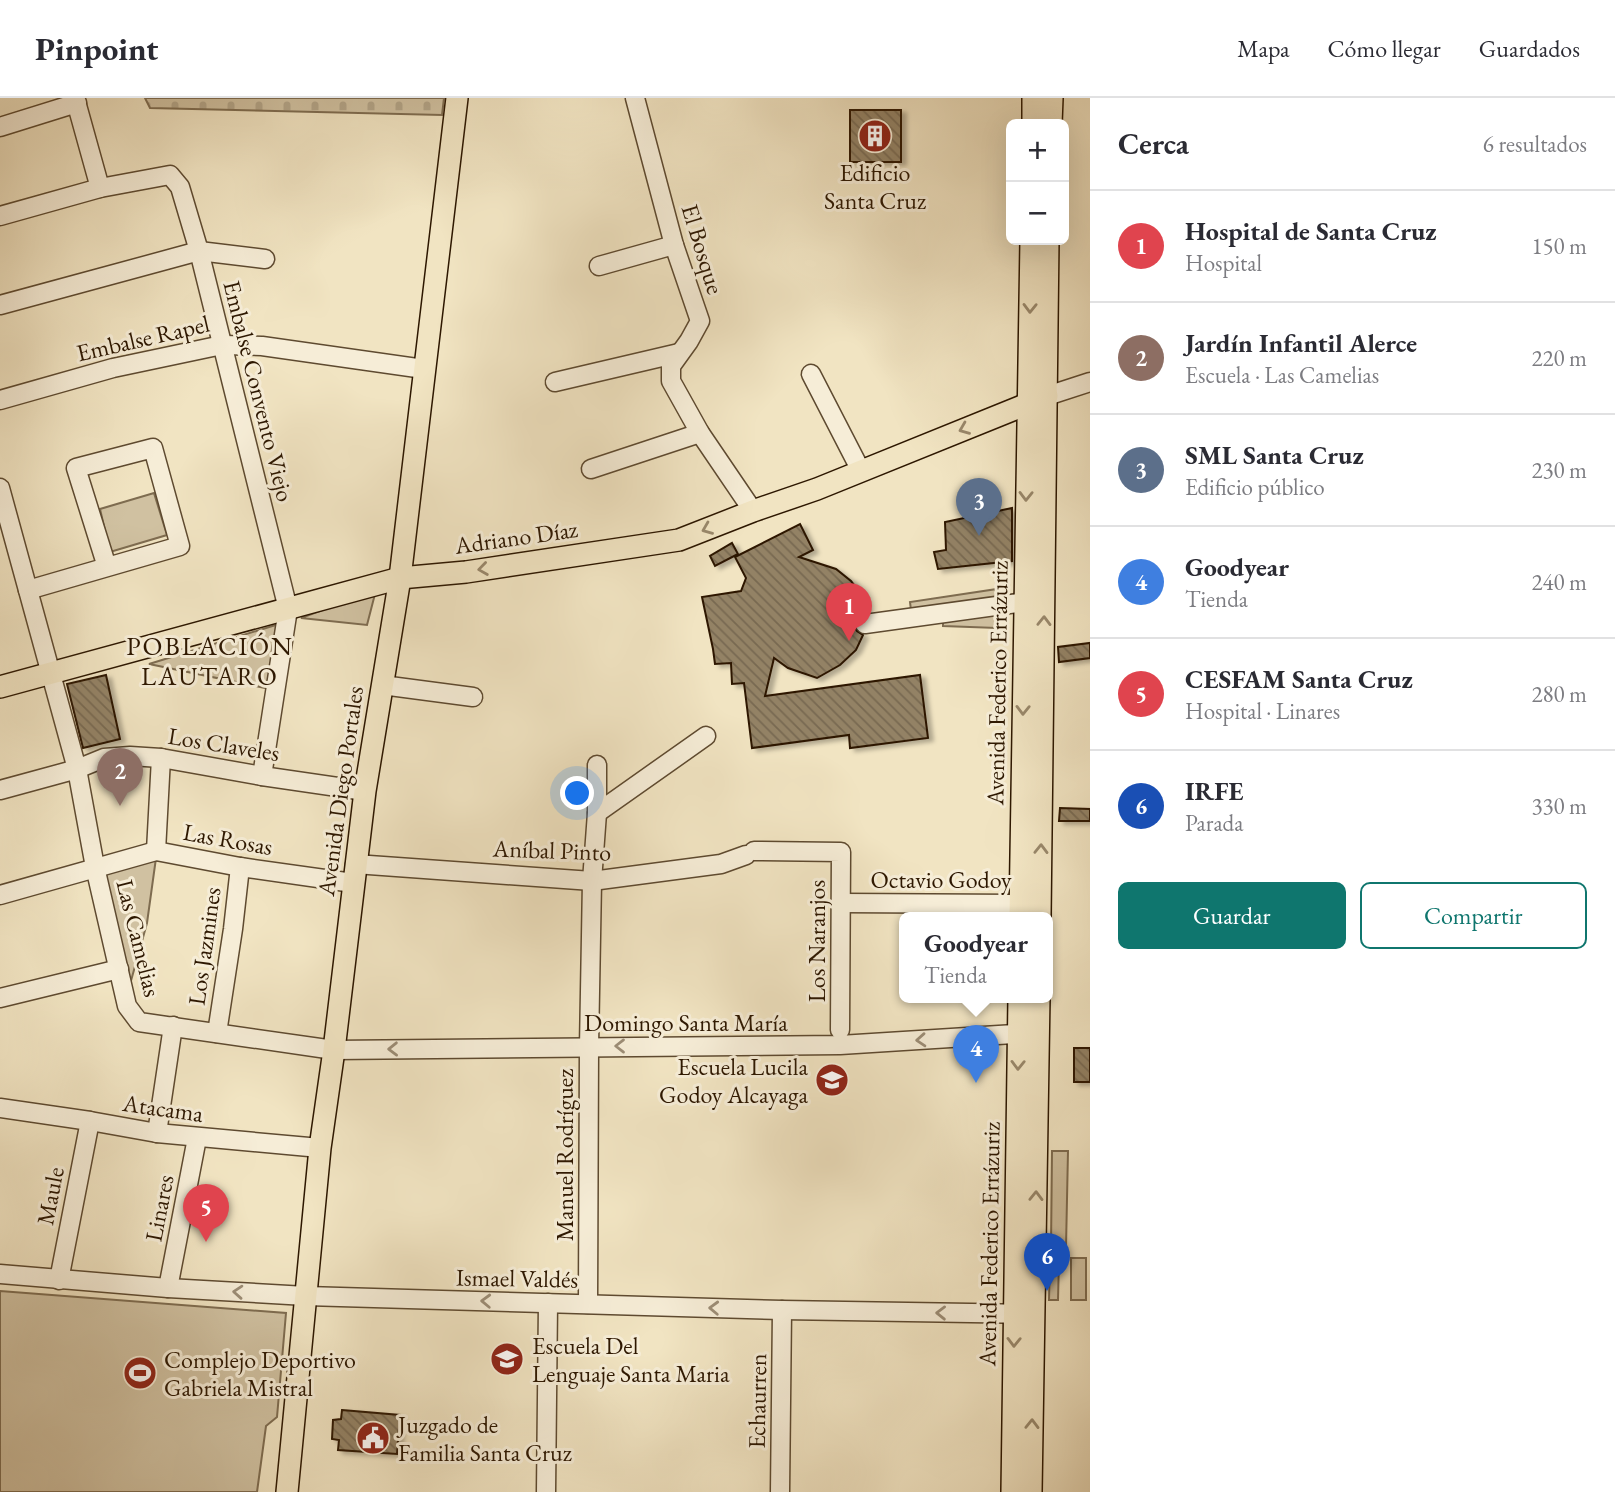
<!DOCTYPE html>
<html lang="es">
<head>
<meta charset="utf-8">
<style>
	:root { --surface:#fff; --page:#f2f2f3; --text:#2b2b33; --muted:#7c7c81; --line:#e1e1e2; --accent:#0f766e }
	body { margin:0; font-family:"EB Garamond",serif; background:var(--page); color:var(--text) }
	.controls { position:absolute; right:21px; top:21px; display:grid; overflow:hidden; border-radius:10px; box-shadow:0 7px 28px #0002 }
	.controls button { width:63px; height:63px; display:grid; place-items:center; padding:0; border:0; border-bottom:2px solid var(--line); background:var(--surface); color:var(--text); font:35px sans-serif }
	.you { position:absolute; left:578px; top:696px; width:24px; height:24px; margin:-18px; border:5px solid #fff; border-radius:50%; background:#1a73e8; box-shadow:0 0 0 10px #1a73e833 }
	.badge { display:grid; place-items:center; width:46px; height:46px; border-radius:50%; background:var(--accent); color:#fff; font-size:23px; font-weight:700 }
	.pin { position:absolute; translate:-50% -58px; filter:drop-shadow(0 2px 4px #0008) }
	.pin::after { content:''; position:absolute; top:37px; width:24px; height:21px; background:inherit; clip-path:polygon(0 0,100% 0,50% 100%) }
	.popup { position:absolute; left:899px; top:814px; width:154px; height:91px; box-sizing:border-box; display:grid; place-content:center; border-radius:10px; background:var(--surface); filter:drop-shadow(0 2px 5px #0005); font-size:23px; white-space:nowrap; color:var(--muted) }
	.popup b { font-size:26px; color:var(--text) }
	.popup::after { content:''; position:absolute; left:50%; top:100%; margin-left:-14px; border:14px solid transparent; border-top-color:var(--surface) }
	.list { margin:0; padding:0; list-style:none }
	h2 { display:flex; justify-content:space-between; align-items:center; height:91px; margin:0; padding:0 28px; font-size:30px }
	h2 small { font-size:23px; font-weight:400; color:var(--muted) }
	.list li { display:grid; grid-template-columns:46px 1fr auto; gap:21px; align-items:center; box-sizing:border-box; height:112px; padding:0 28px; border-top:2px solid var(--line) }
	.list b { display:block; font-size:26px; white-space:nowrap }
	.list p { margin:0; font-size:23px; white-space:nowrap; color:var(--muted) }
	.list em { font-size:23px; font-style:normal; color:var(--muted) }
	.actions { display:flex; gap:14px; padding:21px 28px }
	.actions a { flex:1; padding:16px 0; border:2px solid var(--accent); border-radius:10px; text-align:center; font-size:24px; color:var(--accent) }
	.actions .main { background:var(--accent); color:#fff }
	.map { position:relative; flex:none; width:1090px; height:1394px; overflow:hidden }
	header { display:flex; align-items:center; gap:42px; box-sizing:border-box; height:98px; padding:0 35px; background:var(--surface); border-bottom:2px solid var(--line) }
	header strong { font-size:33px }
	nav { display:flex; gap:38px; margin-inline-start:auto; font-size:24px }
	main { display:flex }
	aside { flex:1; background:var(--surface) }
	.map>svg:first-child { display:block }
	.green { fill:#d0c1a1; stroke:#7e6c50; stroke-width:2 }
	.cemetery { fill:url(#cemetery-stones); stroke:#7e6c50; stroke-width:2 }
	.building { fill:url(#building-back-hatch); stroke:#2d1700; stroke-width:2; filter:url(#shadow) }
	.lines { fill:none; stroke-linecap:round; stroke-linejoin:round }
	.minor-casing { stroke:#5e4a30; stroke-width:21 }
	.major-casing { stroke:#2d1700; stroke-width:24 }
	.minor { stroke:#f6edd7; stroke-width:18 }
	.major { stroke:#f1e4c2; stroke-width:21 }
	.oneway { stroke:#99886b }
	.oneway2 { stroke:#9c8d76 }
	.labels { text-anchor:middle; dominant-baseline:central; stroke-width:6; stroke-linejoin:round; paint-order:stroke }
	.poi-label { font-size:24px; fill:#2d1700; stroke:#f6edd7; text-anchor:start }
	.street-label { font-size:24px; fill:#2d1700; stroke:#f6edd7 }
	.neighbourhood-label { font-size:26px; letter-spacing:2px; fill:#2d1700; stroke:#f6edd7 }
</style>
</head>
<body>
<header>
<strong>Pinpoint</strong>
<nav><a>Mapa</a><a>Cómo llegar</a><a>Guardados</a></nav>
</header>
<main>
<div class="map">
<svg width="1090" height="1394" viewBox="0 0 1090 1394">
	<defs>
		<pattern id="cemetery-stones" width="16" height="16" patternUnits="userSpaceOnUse" patternTransform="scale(1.75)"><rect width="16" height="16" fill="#d0c1a1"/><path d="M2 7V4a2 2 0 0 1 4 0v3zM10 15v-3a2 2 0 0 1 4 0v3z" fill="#b3a589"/></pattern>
		<pattern id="building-back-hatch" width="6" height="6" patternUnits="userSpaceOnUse" patternTransform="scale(1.75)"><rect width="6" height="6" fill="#938265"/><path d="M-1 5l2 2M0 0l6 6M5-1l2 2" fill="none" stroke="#786951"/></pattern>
		<filter id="shadow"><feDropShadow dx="5" dy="3" stdDeviation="2" flood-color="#0004"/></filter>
	</defs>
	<rect width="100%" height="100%" fill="#f1e4c2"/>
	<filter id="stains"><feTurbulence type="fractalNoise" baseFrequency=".00286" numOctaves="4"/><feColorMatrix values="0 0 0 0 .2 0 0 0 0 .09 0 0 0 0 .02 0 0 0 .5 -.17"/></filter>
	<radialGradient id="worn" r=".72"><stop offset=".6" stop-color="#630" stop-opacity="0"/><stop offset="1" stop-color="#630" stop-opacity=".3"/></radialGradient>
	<!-- green -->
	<g class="green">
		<polygon points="154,395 167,437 110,454 100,411"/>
		<polygon points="997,491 997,499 911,512 910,504"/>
		<polygon points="376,492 367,527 301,520"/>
		<polygon points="997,515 997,530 943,528 943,523"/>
		<polygon points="279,526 270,591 149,566"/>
		<polygon points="156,760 147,825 129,890 104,774"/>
		<polygon points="1052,1053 1068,1053 1066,1149 1051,1149"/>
		<rect x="1071" y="1160" width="15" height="42"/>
		<polygon points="1050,1161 1059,1161 1058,1202 1049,1202"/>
		<polygon points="0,1193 286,1215 277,1319 266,1328 257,1394 0,1394"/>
	</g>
	<!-- cemetery -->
	<polygon class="cemetery" points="145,0 444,0 442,17 150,10"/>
	<!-- building -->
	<g class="building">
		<rect x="850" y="12" width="51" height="52"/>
		<polygon points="1012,410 1012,463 938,471 934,454 946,452 945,424"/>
		<polygon points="800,426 813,452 799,459 836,471 851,483 860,495 865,514 858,518 854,527 857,533 863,537 856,552 840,567 817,580 788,570 774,560 765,598 920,577 928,640 850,650 849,637 752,650 744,585 732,586 731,565 715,566 713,551 702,499 741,493 746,480 735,459"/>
		<polygon points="732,445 738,456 715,468 710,458"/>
		<polygon points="1090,545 1090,560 1059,564 1058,549"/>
		<polygon points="106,577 120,641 83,650 67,586"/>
		<polygon points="1060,710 1090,711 1090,723 1059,723"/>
		<rect x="1074" y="950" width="16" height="34"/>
		<polygon points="342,1312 400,1317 397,1356 338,1352 339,1342 332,1341 333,1322 341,1321"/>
	</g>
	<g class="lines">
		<defs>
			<g id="minor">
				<polyline points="75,0 100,90"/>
				<polyline points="635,0 674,147 700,223 689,243 671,268 671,283 700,335 753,413"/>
				<polyline points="0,29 77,5"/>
				<polyline points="0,118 100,90 170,77 180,89 199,153 288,511 262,678"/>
				<polyline points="599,168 674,147"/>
				<polyline points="0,207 199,153 265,161"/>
				<polyline points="811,276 861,373"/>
				<polyline points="555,284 679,255"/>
				<polyline points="1047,298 1090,284"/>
				<polyline points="0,302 113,270 222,247 262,248 424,271"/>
				<polyline points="591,371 700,335"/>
				<polyline points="0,390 77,671 95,769 127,908 139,924 334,952 840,947 1031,935"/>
				<polyline points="28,492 180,448 153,350 76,370 107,469"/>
				<polyline points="865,526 1025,504"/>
				<polyline points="382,587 473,599"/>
				<polyline points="0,692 77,671 104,660 130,658 161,660 262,678 365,693"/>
				<polyline points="597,715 706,638"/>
				<polyline points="156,753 161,660"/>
				<polyline points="754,753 841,754 840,932"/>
				<polyline points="355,766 592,783 721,766 746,757"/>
				<polyline points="0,797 156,753 240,769 353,785"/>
				<polyline points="842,805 1031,806"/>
				<polyline points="0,900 119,871"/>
				<polyline points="217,935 233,831 240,769"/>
				<polyline points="0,1010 90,1023 157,1035 320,1050"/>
				<polyline points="157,1035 173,928"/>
				<polyline points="0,1176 168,1190 306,1198 782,1212 1028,1216"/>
				<polyline points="59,1182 90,1023"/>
				<polyline points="168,1190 197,1040"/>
				<polyline points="588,1206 589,949 592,783 597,715 597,667"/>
				<polyline points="546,1394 548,1205"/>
				<polyline points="780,1394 782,1212"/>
			</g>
			<g id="major">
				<polyline points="1033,26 1033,0"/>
				<polyline points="1051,26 1052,0"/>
				<polyline points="0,589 400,480 466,474 679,442 753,413 817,391 1047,298"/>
				<polyline points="1020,819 1031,142"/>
				<polyline points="1040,819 1048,142"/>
				<polyline points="287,1394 320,1050 334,952 365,693 400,480 457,0"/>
				<polyline points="1012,1394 1019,899"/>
				<polyline points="1031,1394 1039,899"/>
			</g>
		</defs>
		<!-- minor casing -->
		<use href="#minor" class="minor-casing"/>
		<!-- major casing -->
		<use href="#major" class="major-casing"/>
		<!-- minor -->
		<use href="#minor" class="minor"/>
		<!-- major -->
		<use href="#major" class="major"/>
	</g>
	<!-- one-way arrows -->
	<defs><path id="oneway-chevron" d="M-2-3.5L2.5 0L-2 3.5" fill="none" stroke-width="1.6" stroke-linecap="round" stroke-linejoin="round" transform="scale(1.75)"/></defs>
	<g class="oneway">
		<use href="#oneway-chevron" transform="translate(1030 210) rotate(91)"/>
		<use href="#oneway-chevron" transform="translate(964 331) rotate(158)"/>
		<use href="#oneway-chevron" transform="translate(1026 398) rotate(91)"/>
		<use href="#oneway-chevron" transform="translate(707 431) rotate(158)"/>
		<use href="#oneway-chevron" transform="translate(483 471) rotate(172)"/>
		<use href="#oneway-chevron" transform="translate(1044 523) rotate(-89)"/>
		<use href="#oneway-chevron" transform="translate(1023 612) rotate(91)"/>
		<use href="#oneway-chevron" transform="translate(1041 751) rotate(-89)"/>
		<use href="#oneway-chevron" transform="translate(1018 967) rotate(91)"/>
		<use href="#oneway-chevron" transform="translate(1036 1098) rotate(-89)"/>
		<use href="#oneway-chevron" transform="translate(1014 1244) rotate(91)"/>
		<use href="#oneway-chevron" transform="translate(1032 1326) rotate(-89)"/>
	</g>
	<g class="oneway2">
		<use href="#oneway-chevron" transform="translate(921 942) rotate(176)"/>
		<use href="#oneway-chevron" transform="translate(620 948) rotate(180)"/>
		<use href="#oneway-chevron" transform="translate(393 951) rotate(179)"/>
		<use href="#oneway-chevron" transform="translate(238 1194) rotate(-176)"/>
		<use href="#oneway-chevron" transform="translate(486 1203) rotate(-178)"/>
		<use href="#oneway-chevron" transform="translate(714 1210) rotate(-178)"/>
		<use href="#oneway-chevron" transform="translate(941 1215) rotate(-179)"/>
	</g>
	<!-- icons -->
	<defs>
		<symbol id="building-disc" viewBox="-11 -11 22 22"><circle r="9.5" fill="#8f2418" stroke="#f6edd7"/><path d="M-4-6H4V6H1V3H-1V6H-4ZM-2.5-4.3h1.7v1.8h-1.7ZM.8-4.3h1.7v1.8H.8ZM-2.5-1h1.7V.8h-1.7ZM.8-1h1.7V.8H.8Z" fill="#fff"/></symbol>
		<symbol id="school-disc" viewBox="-11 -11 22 22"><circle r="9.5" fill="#8f2418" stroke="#f6edd7"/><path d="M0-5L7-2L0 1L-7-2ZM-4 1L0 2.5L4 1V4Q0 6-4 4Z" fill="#fff"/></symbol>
		<symbol id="stadium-disc" viewBox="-11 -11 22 22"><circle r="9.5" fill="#8f2418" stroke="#f6edd7"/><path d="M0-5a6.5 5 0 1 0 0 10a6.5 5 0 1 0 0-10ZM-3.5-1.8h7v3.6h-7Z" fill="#fff"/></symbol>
		<symbol id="civic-disc" viewBox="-11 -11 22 22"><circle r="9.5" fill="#8f2418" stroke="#f6edd7"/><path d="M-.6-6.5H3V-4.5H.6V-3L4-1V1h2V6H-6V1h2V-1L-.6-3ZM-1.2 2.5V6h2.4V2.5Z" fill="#fff"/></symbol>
	</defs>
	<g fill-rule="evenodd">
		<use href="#building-disc" x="856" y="19" width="38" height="38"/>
		<use href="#school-disc" x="813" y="963" width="38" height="38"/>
		<use href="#school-disc" x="488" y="1242" width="38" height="38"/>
		<use href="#stadium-disc" x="121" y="1256" width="38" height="38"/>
		<use href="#civic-disc" x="354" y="1321" width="38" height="38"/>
	</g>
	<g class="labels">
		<!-- poi labels -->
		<g class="poi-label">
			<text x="875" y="74" text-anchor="middle">Edificio<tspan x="875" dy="28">Santa Cruz</tspan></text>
			<text x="808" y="968" text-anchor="end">Escuela Lucila<tspan x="808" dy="28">Godoy Alcayaga</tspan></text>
			<text x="532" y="1247">Escuela Del<tspan x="532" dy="28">Lenguaje Santa Maria</tspan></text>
			<text x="164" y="1261">Complejo Deportivo<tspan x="164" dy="28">Gabriela Mistral</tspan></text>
			<text x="398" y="1326">Juzgado de<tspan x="398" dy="28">Familia Santa Cruz</tspan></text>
		</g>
		<!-- street labels -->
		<g class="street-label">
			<text transform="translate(703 151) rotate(73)">El Bosque</text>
			<text transform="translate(143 240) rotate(-13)">Embalse Rapel</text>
			<text transform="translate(259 293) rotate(76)">Embalse Convento Viejo</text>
			<text transform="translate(516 439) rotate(-8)">Adriano Díaz</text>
			<text transform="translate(997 585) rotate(-89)">Avenida Federico Errázuriz</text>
			<text transform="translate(224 646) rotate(9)">Los Claveles</text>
			<text transform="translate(340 693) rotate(-82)">Avenida Diego Portales</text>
			<text transform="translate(228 741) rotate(10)">Las Rosas</text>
			<text transform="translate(552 752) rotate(2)">Aníbal Pinto</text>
			<text x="941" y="781">Octavio Godoy</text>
			<text transform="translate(139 840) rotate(76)">Las Camelias</text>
			<text transform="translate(816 843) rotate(-90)">Los Naranjos</text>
			<text transform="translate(204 848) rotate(-82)">Los Jazmines</text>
			<text x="686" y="924">Domingo Santa María</text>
			<text transform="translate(163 1010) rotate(8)">Atacama</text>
			<text transform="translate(564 1057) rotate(-90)">Manuel Rodríguez</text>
			<text transform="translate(50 1098) rotate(-79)">Maule</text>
			<text transform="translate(159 1110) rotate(-79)">Linares</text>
			<text transform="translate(989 1146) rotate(-89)">Avenida Federico Errázuriz</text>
			<text transform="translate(517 1180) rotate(1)">Ismael Valdés</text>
			<text transform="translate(757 1303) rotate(-89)">Echaurren</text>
		</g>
		<!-- neighbourhood labels -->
		<g class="neighbourhood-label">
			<text x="210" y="548">POBLACIÓN<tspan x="210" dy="30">LAUTARO</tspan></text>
		</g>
	</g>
	<rect width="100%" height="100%" filter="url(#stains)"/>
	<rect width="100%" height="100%" fill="url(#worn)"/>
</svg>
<div class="controls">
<button>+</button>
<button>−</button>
</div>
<div class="you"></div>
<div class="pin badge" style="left:849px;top:543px;background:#e0444e">1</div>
<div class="pin badge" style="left:120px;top:708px;background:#8d6e63">2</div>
<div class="pin badge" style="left:979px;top:438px;background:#5c6f8a">3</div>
<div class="pin badge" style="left:976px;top:985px;background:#3f7fe0">4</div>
<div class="popup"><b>Goodyear</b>Tienda</div>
<div class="pin badge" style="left:206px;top:1144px;background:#e0444e">5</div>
<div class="pin badge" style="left:1047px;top:1193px;background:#1a4fb4">6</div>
</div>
<aside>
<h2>Cerca<small>6 resultados</small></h2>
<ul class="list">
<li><span class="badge" style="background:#e0444e">1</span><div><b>Hospital de Santa Cruz</b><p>Hospital</p></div><em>150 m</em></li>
<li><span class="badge" style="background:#8d6e63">2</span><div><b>Jardín Infantil Alerce</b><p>Escuela · Las Camelias</p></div><em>220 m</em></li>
<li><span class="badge" style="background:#5c6f8a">3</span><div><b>SML Santa Cruz</b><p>Edificio público</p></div><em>230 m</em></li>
<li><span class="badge" style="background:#3f7fe0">4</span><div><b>Goodyear</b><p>Tienda</p></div><em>240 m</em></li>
<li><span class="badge" style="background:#e0444e">5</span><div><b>CESFAM Santa Cruz</b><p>Hospital · Linares</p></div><em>280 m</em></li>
<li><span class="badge" style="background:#1a4fb4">6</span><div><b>IRFE</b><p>Parada</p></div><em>330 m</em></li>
</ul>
<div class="actions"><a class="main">Guardar</a><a>Compartir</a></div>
</aside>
</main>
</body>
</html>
